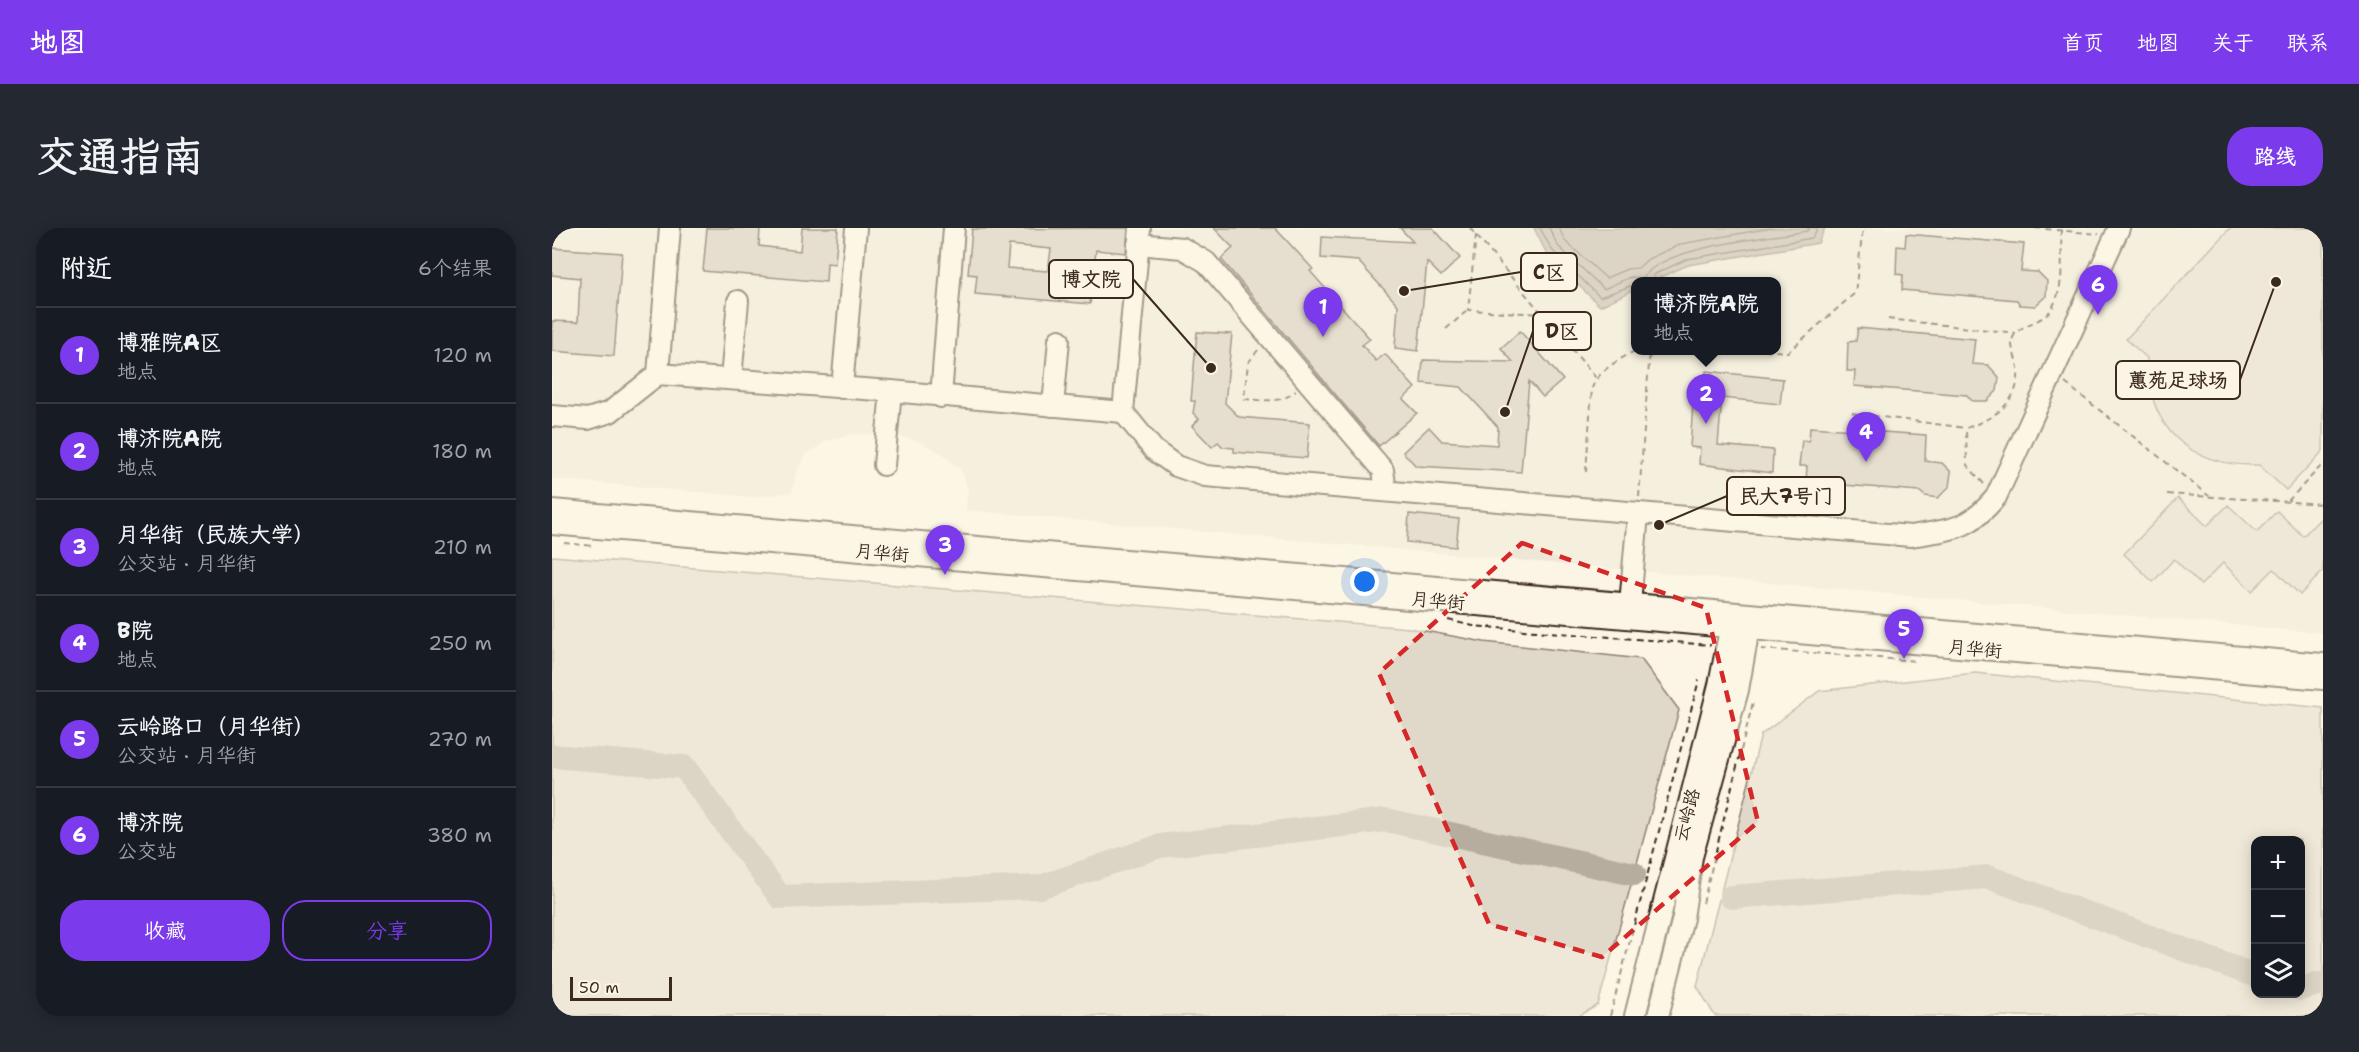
<!DOCTYPE html>
<html lang="zh">
<head>
<meta charset="utf-8">
<style>
	:root { --surface:#171b24; --page:#242831; --text:#f1f3f6; --muted:#9ea1a6; --line:#363941; --accent:#7c3aed }
	body { margin:0; font-family:"Shantell Sans","LXGW WenKai TC",sans-serif; background:var(--page); color:var(--text) }
	.controls { position:absolute; right:18px; bottom:18px; display:grid; overflow:hidden; border-radius:12px; box-shadow:0 3px 15px #0003 }
	.controls button { width:54px; height:54px; display:grid; place-items:center; padding:0; border:0; border-bottom:2px solid var(--line); background:var(--surface); color:var(--text); font:30px sans-serif }
	.scale { position:absolute; left:18px; bottom:15px; width:102px; box-sizing:border-box; padding-left:6px; border:3px solid #3b2a1e; border-top:0; font-size:16px; line-height:21px; white-space:nowrap; color:#3b2a1e; -webkit-text-stroke:4px #fcf5e5; paint-order:stroke }
	.you { position:absolute; left:813px; top:354px; width:21px; height:21px; margin:-15px; border:4px solid #fff; border-radius:50%; background:#1a73e8; box-shadow:0 0 0 9px #1a73e833 }
	.badge { display:grid; place-items:center; width:39px; height:39px; border-radius:50%; background:var(--accent); color:#fff; font-size:20px; font-weight:700 }
	.pin { position:absolute; translate:-50% -50px; filter:drop-shadow(0 2px 3px #0008) }
	.pin::after { content:''; position:absolute; top:32px; width:21px; height:18px; background:inherit; clip-path:polygon(0 0,100% 0,50% 100%) }
	.popup { position:absolute; left:1079px; top:49px; width:150px; height:78px; box-sizing:border-box; display:grid; place-content:center; border-radius:12px; background:var(--surface); filter:drop-shadow(0 2px 4px #0005); font-size:20px; white-space:nowrap; color:var(--muted) }
	.popup b { font-size:22px; color:var(--text) }
	.popup::after { content:''; position:absolute; left:50%; top:100%; margin-left:-12px; border:12px solid transparent; border-top-color:var(--surface) }
	.list { margin:0; padding:0; list-style:none }
	h2 { display:flex; justify-content:space-between; align-items:center; height:78px; margin:0; padding:0 24px; font-size:26px }
	h2 small { font-size:20px; font-weight:400; color:var(--muted) }
	.list li { display:grid; grid-template-columns:39px 1fr auto; gap:18px; align-items:center; box-sizing:border-box; height:96px; padding:0 24px; border-top:2px solid var(--line) }
	.list b { display:block; font-size:22px; white-space:nowrap }
	.list p { margin:0; font-size:20px; white-space:nowrap; color:var(--muted) }
	.list em { font-size:20px; font-style:normal; color:var(--muted) }
	.actions { display:flex; gap:12px; padding:18px 24px }
	.actions a { flex:1; padding:14px 0; border:2px solid var(--accent); border-radius:24px; text-align:center; font-size:21px; color:var(--accent) }
	.actions .main { background:var(--accent); color:#fff }
	.icon { flex:none; width:33px; height:33px; fill:none; stroke:currentColor; stroke-width:2; stroke-linecap:round; stroke-linejoin:round }
	.map { position:relative; flex:none; width:1771px; height:788px; overflow:hidden; border-radius:24px }
	header { display:flex; align-items:center; gap:36px; box-sizing:border-box; height:84px; padding:0 30px; background:var(--accent); color:#fff }
	header strong { font-size:28px }
	nav { display:flex; gap:33px; margin-inline-start:auto; font-size:21px }
	.intro { display:flex; align-items:center; justify-content:space-between; box-sizing:border-box; height:144px; padding:0 36px }
	h1 { margin:0; font-size:42px }
	.button { padding:15px 27px; border-radius:24px; background:var(--accent); color:#fff; font-size:21px; font-weight:700 }
	main { display:flex; gap:36px; padding:0 36px }
	aside { flex:1; background:var(--surface); border-radius:24px; box-shadow:0 3px 15px #0003 }
	.map>svg:first-child { display:block }
	.built { fill:#eee6d6; fill-rule:evenodd }
	.green { fill:#e0d8c8; stroke:#8e8173; stroke-width:1.5; fill-rule:evenodd }
	.water { fill:#b7ad9e; stroke:#85796b; stroke-width:1.5 }
	.lines { fill:none; stroke-linecap:round; stroke-linejoin:round }
	.shore { stroke:#6d5e51; stroke-width:1.5 }
	.river { stroke:#b7ad9e; stroke-width:24 }
	.building { fill:#ccc2b3; stroke:#3b2a1e; stroke-width:1.5; fill-rule:evenodd }
	.minor-casing { stroke:#3b2a1e; stroke-width:24 }
	.path { stroke:#3b2a1e; stroke-width:2; stroke-dasharray:6 4.5; stroke-linecap:butt }
	.minor { stroke:#fcf5e5; stroke-width:20 }
	.marked { fill:none; stroke:#d62828; stroke-width:4.5; stroke-dasharray:12 8; stroke-linejoin:round }
	.labels { text-anchor:middle; dominant-baseline:central; stroke-width:5; stroke-linejoin:round; paint-order:stroke }
	.street-label { font-size:18px; fill:#3b2a1e; stroke:#fcf5e5 }
	.leader { fill:none; stroke:#3b2a1e; stroke-width:2 }
	.callout-dot { fill:#3b2a1e; stroke:#fcf5e5; stroke-width:2 }
	.callout { fill:#fcf5e5; stroke:#3b2a1e; stroke-width:2 }
	.callout-label { font-size:20px; text-anchor:middle; font-weight:bold; fill:#3b2a1e }
</style>
</head>
<body>
<header>
<strong>地图</strong>
<nav><a>首页</a><a>地图</a><a>关于</a><a>联系</a></nav>
</header>
<div class="intro"><h1>交通指南</h1><a class="button">路线</a></div>
<main>
<aside>
<h2>附近<small>6个结果</small></h2>
<ul class="list">
<li><span class="badge">1</span><div><b>博雅院A区</b><p>地点</p></div><em>120 m</em></li>
<li><span class="badge">2</span><div><b>博济院A院</b><p>地点</p></div><em>180 m</em></li>
<li><span class="badge">3</span><div><b>月华街（民族大学）</b><p>公交站 · 月华街</p></div><em>210 m</em></li>
<li><span class="badge">4</span><div><b>B院</b><p>地点</p></div><em>250 m</em></li>
<li><span class="badge">5</span><div><b>云岭路口（月华街）</b><p>公交站 · 月华街</p></div><em>270 m</em></li>
<li><span class="badge">6</span><div><b>博济院</b><p>公交站</p></div><em>380 m</em></li>
</ul>
<div class="actions"><a class="main">收藏</a><a>分享</a></div>
</aside>
<div class="map">
<svg width="1771" height="788" viewBox="0 0 1771 788">
	<rect width="100%" height="100%" fill="#fcf5e5"/>
	<filter id="ink" filterUnits="userSpaceOnUse"><feTurbulence type="fractalNoise" baseFrequency=".0167" numOctaves="2"/><feDisplacementMap in="SourceGraphic" scale="12" xChannelSelector="R" yChannelSelector="G"/><feConvolveMatrix kernelMatrix="1 2 1 2 8 2 1 2 1" color-interpolation-filters="sRGB"/></filter>
	<g filter="url(#ink)">
		<!-- built -->
		<path class="built" d="M0 0H1771V405L414 282 416 261 410 243 390 225 364 212 336 207 302 206 274 213 254 227 244 245 240 264 202 269 0 251ZM1084 53H1224V122H1084Z"/>
		<!-- green -->
		<g class="green">
			<path d="M1678 0H1771V223L1734 262 1707 237C1636 239 1596 200 1595 130L1574 111Z"/>
			<polygon points="1626,270 1655,298 1676,277 1705,304 1725,283 1751,308 1771,288 1771,343 1748,367 1722,341 1700,363 1671,335 1649,357 1622,331 1601,354 1572,326"/>
			<polygon points="0,328 857,400 932,414 1089,431 1127,482 1046,777 1027,788 0,788"/>
			<path d="M1423 445 1771 480V788H1163L1145 758 1209 507 1267 463ZM1704 612H1748V766H1704Z"/>
		</g>
		<!-- water -->
		<polygon class="water" points="982,0 1273,0 1266,15 1136,37 1100,53 1084,53 1083,61 1048,78 995,26"/>
		<g class="lines">
			<!-- shore -->
			<g class="shore">
				<polyline points="988,0 1000,22 1048,69 1084,56"/>
				<path d="M997 0 1006 18 1052 61 1078 49 1091 50C1110 18 1217 10 1255 3L1258 0"/>
				<polyline points="1007,0 1013,13 1054,50 1075,41 1086,40 1096,31 1129,16 1219,0"/>
				<polyline points="1100,53 1103,46 1135,31 1260,10 1266,0"/>
			</g>
			<!-- river -->
			<g class="river">
				<polyline points="0,528 132,539 228,669 488,659 608,618 834,592 1082,646"/>
				<polyline points="1179,669 1436,649 1704,748"/>
				<polyline points="1748,761 1771,755"/>
			</g>
		</g>
		<!-- building -->
		<g class="building">
			<polygon points="155,0 208,0 207,18 248,23 250,0 286,0 283,36 275,35 274,54 151,43"/>
			<path d="M576 0 574 25 544 22 538 76 423 66 425 47 416 46 420 1ZM457 17 499 21 496 43 455 40Z"/>
			<polygon points="662,0 723,0 761,41 758,43 818,111 810,117 824,133 833,126 863,160 851,171 865,185 827,218 669,31 681,20"/>
			<polygon points="848,0 881,0 908,30 889,48 875,34 866,123 843,120 846,77 806,33 769,30 770,9 861,14"/>
			<polygon points="1354,6 1472,16 1469,43 1486,44 1495,53 1494,68 1483,78 1468,77 1465,72 1350,62 1351,47 1344,46 1345,18 1353,19"/>
			<polygon points="0,20 70,25 62,128 0,123 0,93 26,94 28,50 0,47"/>
			<polygon points="1306,100 1423,111 1420,136 1436,137 1447,149 1445,163 1435,173 1420,173 1415,167 1302,158 1303,143 1295,143 1296,114 1304,113"/>
			<polygon points="968,103 1011,152 991,169 977,153 969,244 864,238 851,224 877,199 890,213 945,217 946,199 909,159 869,155 871,132 961,134 949,120"/>
			<polygon points="645,104 680,106 673,175 687,189 758,195 755,230 682,224 682,220 671,219 666,214 660,219 640,198 647,191 641,185 643,173 639,173"/>
			<polygon points="1154,143 1231,151 1228,176 1170,170 1166,217 1221,222 1220,245 1147,236 1148,220 1138,219 1142,161 1153,162"/>
			<polygon points="1258,199 1374,207 1373,233 1390,235 1399,244 1397,259 1386,270 1373,268 1367,263 1254,254 1255,238 1247,238 1250,212 1257,213"/>
			<polygon points="857,286 907,291 904,319 855,314"/>
		</g>
		<g class="lines">
			<defs>
				<g id="minor">
					<path d="M588 0 571 184 602 222 624 238 653 248 1359 308C1400 301 1416 303 1444 269L1567 0"/>
					<polyline points="586,16 630,20 654,34 831,242 834,263"/>
					<polyline points="106,146 118,0"/>
					<polyline points="179,151 186,73"/>
					<polyline points="290,160 304,0"/>
					<polyline points="389,169 402,0"/>
					<polyline points="501,178 507,112"/>
					<polyline points="0,188 36,191 58,184 106,146 339,163 571,184"/>
					<polyline points="332,237 339,163"/>
					<polyline points="0,282 1771,436"/>
					<polyline points="0,296 1771,451"/>
					<polyline points="1078,376 1086,286"/>
					<polyline points="1083,788 1167,457 1181,387"/>
					<polyline points="1106,788 1131,690 1140,629 1186,462 1199,389"/>
				</g>
			</defs>
			<!-- minor casing -->
			<use href="#minor" class="minor-casing"/>
			<!-- path -->
			<g class="path">
				<polyline points="918,0 1044,150"/>
				<polyline points="1483,0 1547,6"/>
				<polyline points="924,7 916,82 990,86"/>
				<polyline points="1336,91 1464,105"/>
				<polyline points="894,101 916,82"/>
				<path d="M706 122 696 135 692 171C712 172 728 176 744 163"/>
				<polyline points="1213,122 1236,124 1303,65 1311,0"/>
				<polyline points="1513,155 1657,268"/>
				<polyline points="1300,185 1414,200"/>
				<path d="M1034 244 1040 160C1047 141 1066 133 1084 122"/>
				<path d="M1432 256 1415 237 1414 200C1442 191 1469 173 1466 140 1465 132 1459 121 1460 113 1463 96 1489 96 1498 83 1514 60 1509 28 1509 2"/>
				<polyline points="1615,266 1771,276"/>
				<polyline points="1087,269 1098,122"/>
				<polyline points="1736,273 1771,236"/>
				<polyline points="12,315 42,318"/>
				<polyline points="896,392 921,398 1159,417"/>
				<polyline points="1209,421 1365,433"/>
				<polyline points="1151,675 1201,474"/>
				<polyline points="1058,788 1147,452"/>
			</g>
			<!-- minor -->
			<use href="#minor" class="minor"/>
		</g>
	</g>
	<!-- marked area -->
	<path d="M0 0H1771V788H0ZM970 315 1154 380 1206 594 1050 729 937 696 827 445Z" fill="#fcf5e5" fill-opacity=".55" fill-rule="evenodd"/>
	<path class="marked" d="M970 315 1154 380 1206 594 1050 729 937 696 827 445Z"/>
	<g class="labels">
		<!-- street labels -->
		<g class="street-label">
			<text transform="translate(330 325) rotate(5)">月华街</text>
			<text transform="translate(886 373) rotate(5)">月华街</text>
			<text transform="translate(1423 421) rotate(5)">月华街</text>
			<text transform="translate(1135 587) rotate(-75)">云岭路</text>
		</g>
	</g>
	<!-- callouts -->
	<path class="leader" d="M852 63L969 44M659 140L581 51M953 184L981 103M1724 54L1688 152M1107 297L1175 268"/>
	<g class="callout-dot">
		<circle cx="852" cy="63" r="6"/>
		<circle cx="659" cy="140" r="6"/>
		<circle cx="953" cy="184" r="6"/>
		<circle cx="1724" cy="54" r="6"/>
		<circle cx="1107" cy="297" r="6"/>
	</g>
	<g class="callout">
		<rect x="969" y="25" width="56" height="38" rx="6"/>
		<rect x="497" y="32" width="84" height="38" rx="6"/>
		<rect x="981" y="84" width="58" height="38" rx="6"/>
		<rect x="1564" y="133" width="124" height="38" rx="6"/>
		<rect x="1175" y="249" width="118" height="38" rx="6"/>
	</g>
	<g class="callout-label">
		<text x="997" y="51">C区</text>
		<text x="539" y="58">博文院</text>
		<text x="1010" y="110">D区</text>
		<text x="1626" y="159">蕙苑足球场</text>
		<text x="1234" y="275">民大7号门</text>
	</g>
</svg>
<div class="controls">
<button>+</button>
<button>−</button>
<button><svg class="icon" aria-label="layers" viewBox="0 0 24 24"><path d="M12 4l9 5-9 5-9-5zM3 14l9 5 9-5"/></svg></button>
</div>
<div class="scale">50 m</div>
<div class="you"></div>
<div class="pin badge" style="left:771px;top:109px">1</div>
<div class="pin badge" style="left:1154px;top:196px">2</div>
<div class="popup"><b>博济院A院</b>地点</div>
<div class="pin badge" style="left:393px;top:347px">3</div>
<div class="pin badge" style="left:1314px;top:234px">4</div>
<div class="pin badge" style="left:1352px;top:431px">5</div>
<div class="pin badge" style="left:1546px;top:87px">6</div>
</div>
</main>
</body>
</html>
